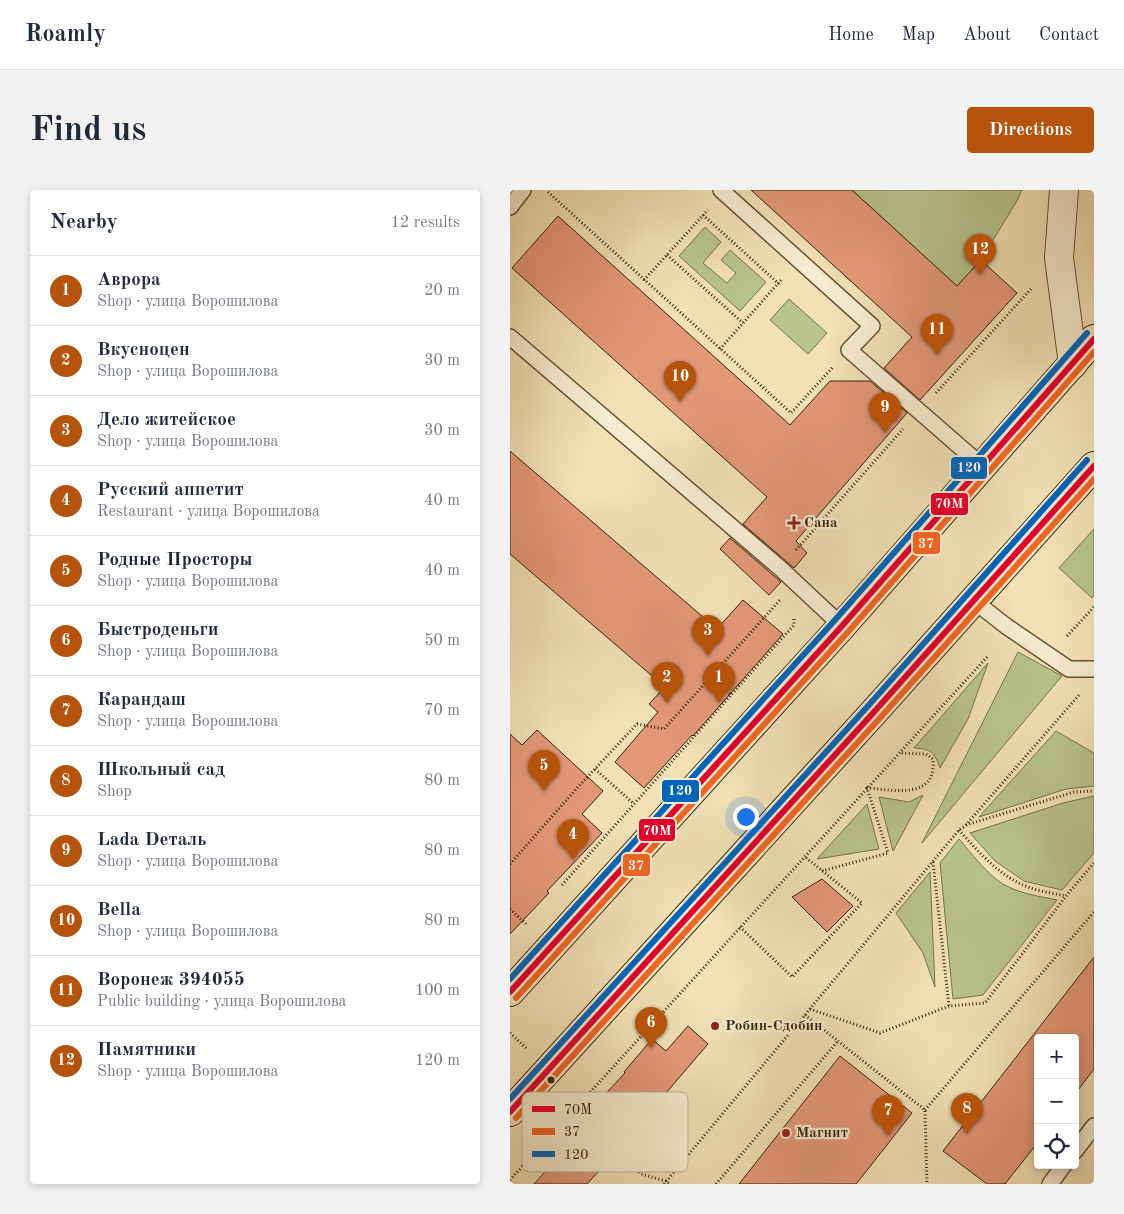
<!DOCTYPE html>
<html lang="en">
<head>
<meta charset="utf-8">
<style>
	:root { --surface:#fff; --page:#f2f2f3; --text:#1f2937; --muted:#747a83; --line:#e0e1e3; --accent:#b45309 }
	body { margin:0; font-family:"Old Standard TT",serif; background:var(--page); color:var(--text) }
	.controls { position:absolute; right:15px; bottom:15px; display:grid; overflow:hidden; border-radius:5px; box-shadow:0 2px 8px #0003 }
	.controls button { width:45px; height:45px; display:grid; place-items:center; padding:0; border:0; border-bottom:1px solid var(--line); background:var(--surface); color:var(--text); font:25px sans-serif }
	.you { position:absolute; left:235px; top:626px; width:18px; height:18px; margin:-12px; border:4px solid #fff; border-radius:50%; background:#1a73e8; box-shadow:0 0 0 8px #1a73e833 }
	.badge { display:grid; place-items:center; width:32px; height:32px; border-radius:50%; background:var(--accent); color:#fff; font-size:16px; font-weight:700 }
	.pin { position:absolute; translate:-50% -41px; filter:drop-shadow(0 1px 2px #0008) }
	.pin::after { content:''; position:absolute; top:26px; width:18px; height:15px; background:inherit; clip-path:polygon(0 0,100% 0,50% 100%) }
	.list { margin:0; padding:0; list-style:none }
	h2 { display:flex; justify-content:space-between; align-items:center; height:65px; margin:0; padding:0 20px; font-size:21px }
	h2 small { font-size:16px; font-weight:400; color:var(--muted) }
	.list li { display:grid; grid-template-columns:32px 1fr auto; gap:15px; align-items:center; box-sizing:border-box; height:70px; padding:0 20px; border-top:1px solid var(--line) }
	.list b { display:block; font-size:19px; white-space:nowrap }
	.list p { margin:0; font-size:16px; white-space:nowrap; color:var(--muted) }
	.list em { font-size:16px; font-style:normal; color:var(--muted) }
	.icon { flex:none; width:28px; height:28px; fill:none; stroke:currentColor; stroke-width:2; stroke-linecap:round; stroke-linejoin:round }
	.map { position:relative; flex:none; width:584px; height:994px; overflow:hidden; border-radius:5px }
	header { display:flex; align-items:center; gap:30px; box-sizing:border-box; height:70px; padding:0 25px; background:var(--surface); border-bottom:1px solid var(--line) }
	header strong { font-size:24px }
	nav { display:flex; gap:28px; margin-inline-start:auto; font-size:18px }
	.intro { display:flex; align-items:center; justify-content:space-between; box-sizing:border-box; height:120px; padding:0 30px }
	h1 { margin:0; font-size:35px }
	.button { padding:12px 22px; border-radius:5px; background:var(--accent); color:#fff; font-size:18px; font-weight:700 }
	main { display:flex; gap:30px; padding:0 30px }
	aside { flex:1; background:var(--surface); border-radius:5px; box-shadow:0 2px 8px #0003 }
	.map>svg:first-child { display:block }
	.green { fill:#b8c38e; stroke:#78734a }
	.building { fill:#e39878; stroke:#392305 }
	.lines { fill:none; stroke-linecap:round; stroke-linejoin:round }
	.lane-casing { stroke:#675231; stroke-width:18 }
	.street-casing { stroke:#675231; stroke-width:30 }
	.primary-casing { stroke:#392305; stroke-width:30 }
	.path { stroke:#392305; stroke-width:3; stroke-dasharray:1 2.5; stroke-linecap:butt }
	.lane { stroke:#f6eccf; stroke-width:15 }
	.street { stroke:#f6eccf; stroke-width:28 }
	.primary { stroke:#f1e1b5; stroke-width:28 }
	.bus-1-casing { stroke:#f6eccf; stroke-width:10 }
	.bus-2-casing { stroke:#f6eccf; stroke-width:10 }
	.bus-3-casing { stroke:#f6eccf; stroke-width:10 }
	.bus-1 { stroke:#e4002b; stroke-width:6 }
	.bus-2 { stroke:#f26522; stroke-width:6 }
	.bus-3 { stroke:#0065bd; stroke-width:6 }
	.poi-dot { fill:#8f2418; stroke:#f6eccf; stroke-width:2 }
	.bus-dot { fill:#392305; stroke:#f6eccf; stroke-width:2 }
	.labels { text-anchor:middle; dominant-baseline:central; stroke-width:4.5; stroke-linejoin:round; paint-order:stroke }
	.poi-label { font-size:15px; font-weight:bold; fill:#392305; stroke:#f6eccf; text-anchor:start }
	.key { fill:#f6eccf; stroke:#bdb092; stroke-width:1 }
	.key-label { font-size:14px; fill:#392305 }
	.line-badge { stroke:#f6eccf; stroke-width:2 }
	.badge-label { font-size:14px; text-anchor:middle; font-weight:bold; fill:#fff }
</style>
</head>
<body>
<header>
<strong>Roamly</strong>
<nav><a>Home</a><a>Map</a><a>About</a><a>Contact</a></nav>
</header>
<div class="intro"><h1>Find us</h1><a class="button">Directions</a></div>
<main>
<aside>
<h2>Nearby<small>12 results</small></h2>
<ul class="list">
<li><span class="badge">1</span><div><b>Аврора</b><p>Shop · улица Ворошилова</p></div><em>20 m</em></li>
<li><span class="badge">2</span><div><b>Вкусноцен</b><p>Shop · улица Ворошилова</p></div><em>30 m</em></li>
<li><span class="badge">3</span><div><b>Дело житейское</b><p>Shop · улица Ворошилова</p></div><em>30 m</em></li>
<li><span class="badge">4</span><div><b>Русский аппетит</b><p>Restaurant · улица Ворошилова</p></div><em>40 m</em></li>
<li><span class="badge">5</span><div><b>Родные Просторы</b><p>Shop · улица Ворошилова</p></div><em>40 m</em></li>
<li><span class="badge">6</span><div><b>Быстроденьги</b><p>Shop · улица Ворошилова</p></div><em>50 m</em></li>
<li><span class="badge">7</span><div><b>Карандаш</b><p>Shop · улица Ворошилова</p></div><em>70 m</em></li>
<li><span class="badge">8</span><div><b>Школьный сад</b><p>Shop</p></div><em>80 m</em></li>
<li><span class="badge">9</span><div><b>Lada Dеталь</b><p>Shop · улица Ворошилова</p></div><em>80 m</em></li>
<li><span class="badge">10</span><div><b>Bella</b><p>Shop · улица Ворошилова</p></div><em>80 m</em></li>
<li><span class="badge">11</span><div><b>Воронеж 394055</b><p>Public building · улица Ворошилова</p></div><em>100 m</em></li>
<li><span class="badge">12</span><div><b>Памятники</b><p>Shop · улица Ворошилова</p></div><em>120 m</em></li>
</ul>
</aside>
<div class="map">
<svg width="584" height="994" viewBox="0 0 584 994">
	<rect width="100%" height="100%" fill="#f1e1b5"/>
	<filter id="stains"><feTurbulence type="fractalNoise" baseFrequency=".004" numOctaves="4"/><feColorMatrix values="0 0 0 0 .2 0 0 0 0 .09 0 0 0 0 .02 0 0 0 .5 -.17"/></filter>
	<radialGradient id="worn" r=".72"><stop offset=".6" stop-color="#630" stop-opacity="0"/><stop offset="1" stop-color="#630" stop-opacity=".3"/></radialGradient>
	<!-- green -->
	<g class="green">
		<polygon points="342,0 512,0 508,9 471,70 447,96"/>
		<polygon points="195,37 211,52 193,73 217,93 226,83 211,70 220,60 256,92 230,121 169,66"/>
		<polygon points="279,109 317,143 298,164 260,130"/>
		<polygon points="584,339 584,405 582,408 549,378"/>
		<polygon points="508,462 552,486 412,653"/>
		<path d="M478 473 458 529 430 578C424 562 422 559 404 558Z"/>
		<polygon points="546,541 584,563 584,596 556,599 469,627"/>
		<polygon points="413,605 383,661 369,607 399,612"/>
		<polygon points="584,606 584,663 552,700 514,691 485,671 460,643 553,613"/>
		<polygon points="357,614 369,659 307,669"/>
		<path d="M449 649C460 662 479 686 493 694 510 704 529 706 547 710L473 805 443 809 430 673Z"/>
		<polygon points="420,682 425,797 413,763 386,723"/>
	</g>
	<!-- building -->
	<g class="building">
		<polygon points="241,0 342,0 447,96 471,70 507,103 410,210 374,178 402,147"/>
		<polygon points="48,26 280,235 320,191 360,191 397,223 286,351 297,363 284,378 233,334 257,307 2,78"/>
		<polygon points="0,261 207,439 233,410 273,444 183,546 182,545 134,598 105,572 148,522 139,514 155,497 0,364"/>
		<polygon points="220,348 271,392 259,405 210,359"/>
		<polygon points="27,540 93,601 72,624 92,643 37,701 39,703 0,744 0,544 12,555"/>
		<polygon points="312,689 343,716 317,742 282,707"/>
		<polygon points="584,767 584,879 565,904 565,848 528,848 528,952 495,994 477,994 433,961"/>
		<polygon points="178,836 198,854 144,917 146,919 77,994 24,994 88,922 83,917 115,883 114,882 142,849 156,861"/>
		<polygon points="330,866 402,923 362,974 346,994 229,994"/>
	</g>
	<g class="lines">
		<defs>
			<g id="lane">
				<polyline points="211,0 362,136 339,160 472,276"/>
				<polyline points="0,17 13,0"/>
				<polyline points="0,147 270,378 332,436"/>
				<polyline points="464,411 496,436 559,479 584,479"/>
				<polyline points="565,961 584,936"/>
				<polyline points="540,994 554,975"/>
			</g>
			<polyline id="street" points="554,0 549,68 563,174"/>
			<g id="primary">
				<polyline points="0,802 332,436 584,149"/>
				<polyline points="0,922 364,522 584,276"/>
			</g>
		</defs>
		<!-- lane casing -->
		<use href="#lane" class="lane-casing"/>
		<!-- street casing -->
		<use href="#street" class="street-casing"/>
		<!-- primary casing -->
		<use href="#primary" class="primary-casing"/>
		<!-- path -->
		<g class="path">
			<polyline points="38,2 281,223 323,177"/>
			<polyline points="193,25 269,94"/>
			<polyline points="157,65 233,133"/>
			<polyline points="134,90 198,20"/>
			<polyline points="210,159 272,89"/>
			<polyline points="426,203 521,99"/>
			<polyline points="286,360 393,239"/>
			<polyline points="557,446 584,417"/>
			<polyline points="201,487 221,505 284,435 284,427"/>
			<polyline points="85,579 124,614"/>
			<polyline points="456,635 564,602 584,601"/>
			<path d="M449 640C466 659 484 680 507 692 521 700 540 703 556 706"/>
			<polyline points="423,672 439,816"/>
			<polyline points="0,674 68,597 127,534 154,539 270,410"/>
			<path d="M312 681 378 663 357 598C384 600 427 610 423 569L416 564 390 563"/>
			<polyline points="52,695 221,505"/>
			<polyline points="0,719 16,734"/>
			<polyline points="230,737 282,787 352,713 294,666"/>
			<polyline points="300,819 370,843 439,816 475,813 556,706 584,673"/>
			<polyline points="295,825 415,920 417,994"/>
			<polyline points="0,843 16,858"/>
			<polyline points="55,908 63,921 131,984 156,991 159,994"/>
			<polyline points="415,920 584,722"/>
			<polyline points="0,990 478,466"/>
			<polyline points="154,994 449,640 455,636 569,505"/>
			<polyline points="206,994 328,851"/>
		</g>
		<!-- lane -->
		<use href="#lane" class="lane"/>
		<!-- street -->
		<use href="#street" class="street"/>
		<!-- primary -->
		<use href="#primary" class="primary"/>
		<defs>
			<g id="bus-1">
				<polyline points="0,802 332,436 584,149"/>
				<polyline points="0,922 364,522 584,276"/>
			</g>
			<g id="bus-2">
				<polyline points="6,808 338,442 584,162"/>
				<polyline points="6,928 370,528 584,289"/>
			</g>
			<g id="bus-3">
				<polyline points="0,789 325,430 577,143"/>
				<polyline points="0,909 358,516 577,270"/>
			</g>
		</defs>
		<!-- bus-1 casing -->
		<use href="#bus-1" class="bus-1-casing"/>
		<!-- bus-2 casing -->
		<use href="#bus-2" class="bus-2-casing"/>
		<!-- bus-3 casing -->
		<use href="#bus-3" class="bus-3-casing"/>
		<!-- bus-1 -->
		<use href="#bus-1" class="bus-1"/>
		<!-- bus-2 -->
		<use href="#bus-2" class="bus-2"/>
		<!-- bus-3 -->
		<use href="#bus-3" class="bus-3"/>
	</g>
	<!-- markers -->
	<g class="poi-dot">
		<path d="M281.5 325.5h5v5h5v5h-5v5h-5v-5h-5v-5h5z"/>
		<circle cx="205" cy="836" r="5"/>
		<circle cx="276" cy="943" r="5"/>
	</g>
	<circle class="bus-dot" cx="41" cy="890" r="4.5"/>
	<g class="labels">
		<!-- poi labels -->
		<g class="poi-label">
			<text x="294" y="333">Сана</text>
			<text x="215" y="836">Робин-Сдобин</text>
			<text x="286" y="943">Магнит</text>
		</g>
	</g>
	<!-- legend -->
	<rect x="12" y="902" width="166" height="80" rx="8" class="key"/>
	<rect x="22" y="916" width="23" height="6" fill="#e4002b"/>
	<rect x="22" y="938" width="23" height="7" fill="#f26522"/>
	<rect x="22" y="961" width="23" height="6" fill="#0065bd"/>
	<g class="key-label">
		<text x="54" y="924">70М</text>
		<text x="54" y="946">37</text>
		<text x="54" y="969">120</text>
	</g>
	<g class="line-badge">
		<rect x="440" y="266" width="38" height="24" rx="5" fill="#0065bd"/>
		<rect x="420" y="302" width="39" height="24" rx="5" fill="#e4002b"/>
		<rect x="402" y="341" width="29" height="24" rx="5" fill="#f26522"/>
		<rect x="151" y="589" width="39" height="24" rx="5" fill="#0065bd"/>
		<rect x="128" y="628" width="38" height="24" rx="5" fill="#e4002b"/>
		<rect x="112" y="663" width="29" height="24" rx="5" fill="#f26522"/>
	</g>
	<g class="badge-label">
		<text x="459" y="282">120</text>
		<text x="439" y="318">70М</text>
		<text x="416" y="358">37</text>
		<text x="170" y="605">120</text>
		<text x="147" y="645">70М</text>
		<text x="126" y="680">37</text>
	</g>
	<rect width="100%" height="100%" filter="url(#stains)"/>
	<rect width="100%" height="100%" fill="url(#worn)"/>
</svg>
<div class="controls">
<button>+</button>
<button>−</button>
<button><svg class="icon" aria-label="locate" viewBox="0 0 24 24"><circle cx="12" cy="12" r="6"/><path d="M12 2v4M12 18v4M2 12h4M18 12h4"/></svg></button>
</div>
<div class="you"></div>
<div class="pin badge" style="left:209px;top:513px">1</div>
<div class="pin badge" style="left:157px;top:513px">2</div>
<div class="pin badge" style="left:198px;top:466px">3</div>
<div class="pin badge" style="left:63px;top:670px">4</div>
<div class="pin badge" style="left:34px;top:601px">5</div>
<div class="pin badge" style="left:141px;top:858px">6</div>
<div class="pin badge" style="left:378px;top:946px">7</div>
<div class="pin badge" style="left:457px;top:944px">8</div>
<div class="pin badge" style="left:375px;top:243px">9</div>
<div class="pin badge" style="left:170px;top:212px">10</div>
<div class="pin badge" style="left:427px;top:165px">11</div>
<div class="pin badge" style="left:470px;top:85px">12</div>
</div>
</main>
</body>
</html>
